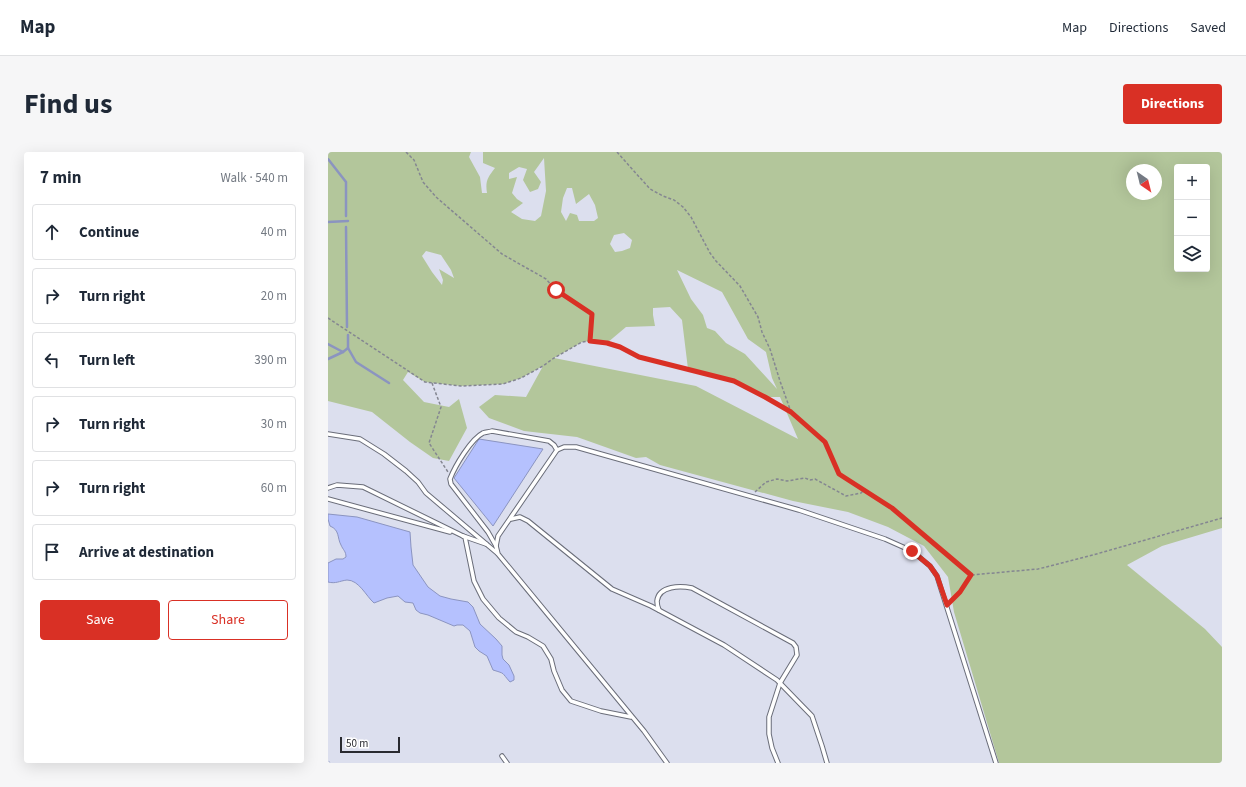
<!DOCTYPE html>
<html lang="en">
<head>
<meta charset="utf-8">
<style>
	:root { --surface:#fff; --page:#f6f6f7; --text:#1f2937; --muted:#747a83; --line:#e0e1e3; --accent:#d93025 }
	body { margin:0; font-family:"Source Sans 3",sans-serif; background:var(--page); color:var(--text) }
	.controls { position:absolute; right:12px; top:12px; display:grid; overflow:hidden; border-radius:4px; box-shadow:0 4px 16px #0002 }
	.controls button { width:36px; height:36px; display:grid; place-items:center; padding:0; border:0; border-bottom:1px solid var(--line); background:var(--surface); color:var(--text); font:20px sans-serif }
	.compass { position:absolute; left:798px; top:12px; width:36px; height:36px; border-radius:50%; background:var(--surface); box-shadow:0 4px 16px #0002; rotate:145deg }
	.scale { position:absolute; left:12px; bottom:10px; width:60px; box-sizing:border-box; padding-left:4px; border:2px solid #292a30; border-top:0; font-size:11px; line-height:14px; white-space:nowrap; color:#292a30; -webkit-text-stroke:3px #fff; paint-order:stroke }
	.stop { position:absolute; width:12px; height:12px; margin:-9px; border:3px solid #d93025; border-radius:50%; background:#fff }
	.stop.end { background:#d93025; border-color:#fff; box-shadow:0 1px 4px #0008 }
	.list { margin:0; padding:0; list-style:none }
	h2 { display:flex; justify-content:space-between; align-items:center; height:52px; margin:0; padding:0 16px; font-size:17px }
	h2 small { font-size:13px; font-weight:400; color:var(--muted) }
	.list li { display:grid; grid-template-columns:26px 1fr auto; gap:12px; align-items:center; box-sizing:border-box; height:56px; margin:0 8px 8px; padding:0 8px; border:1px solid var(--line); border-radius:4px }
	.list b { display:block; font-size:15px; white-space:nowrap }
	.list em { font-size:13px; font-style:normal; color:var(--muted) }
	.actions { display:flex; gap:8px; padding:12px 16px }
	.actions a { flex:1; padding:9px 0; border:1px solid var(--accent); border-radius:4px; text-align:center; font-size:14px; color:var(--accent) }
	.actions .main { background:var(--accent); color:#fff }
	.icon { flex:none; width:22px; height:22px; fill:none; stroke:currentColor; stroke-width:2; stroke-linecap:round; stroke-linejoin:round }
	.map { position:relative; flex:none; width:894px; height:611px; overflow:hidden; border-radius:4px }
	header { display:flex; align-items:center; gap:24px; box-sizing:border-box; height:56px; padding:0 20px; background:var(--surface); border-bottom:1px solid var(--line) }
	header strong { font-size:19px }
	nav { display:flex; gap:22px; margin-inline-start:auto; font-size:14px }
	.intro { display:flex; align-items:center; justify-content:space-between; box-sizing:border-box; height:96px; padding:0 24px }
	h1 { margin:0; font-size:28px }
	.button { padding:10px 18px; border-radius:4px; background:var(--accent); color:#fff; font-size:14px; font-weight:700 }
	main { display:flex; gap:24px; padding:0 24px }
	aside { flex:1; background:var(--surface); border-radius:4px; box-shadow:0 4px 16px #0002 }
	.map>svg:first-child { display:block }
	.green { fill:#b3c69b; fill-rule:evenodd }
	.water { fill:#b5c1fe; stroke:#8b94c0 }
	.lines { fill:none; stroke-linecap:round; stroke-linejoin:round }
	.stream { stroke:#8b94c0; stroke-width:2.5 }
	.service-casing { stroke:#6a6d79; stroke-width:5.5 }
	.path { stroke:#848691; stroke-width:1.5; stroke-dasharray:3 2; stroke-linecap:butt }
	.service { stroke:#fff; stroke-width:3.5 }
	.route { stroke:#d93025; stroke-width:5 }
</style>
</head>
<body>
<header>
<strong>Map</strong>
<nav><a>Map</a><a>Directions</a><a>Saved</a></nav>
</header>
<div class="intro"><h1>Find us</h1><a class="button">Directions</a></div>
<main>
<aside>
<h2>7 min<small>Walk · 540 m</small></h2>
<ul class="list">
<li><svg class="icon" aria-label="ahead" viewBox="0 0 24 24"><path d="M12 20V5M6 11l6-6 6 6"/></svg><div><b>Continue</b></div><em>40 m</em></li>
<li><svg class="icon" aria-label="right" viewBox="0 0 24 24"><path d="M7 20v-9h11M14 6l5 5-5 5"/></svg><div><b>Turn right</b></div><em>20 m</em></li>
<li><svg class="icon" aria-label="left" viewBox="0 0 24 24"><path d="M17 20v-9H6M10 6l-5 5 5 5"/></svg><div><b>Turn left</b></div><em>390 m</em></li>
<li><svg class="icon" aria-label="right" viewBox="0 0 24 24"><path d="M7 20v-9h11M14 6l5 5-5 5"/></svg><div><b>Turn right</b></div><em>30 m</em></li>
<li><svg class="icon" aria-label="right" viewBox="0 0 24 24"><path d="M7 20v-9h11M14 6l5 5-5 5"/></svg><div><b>Turn right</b></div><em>60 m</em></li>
<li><svg class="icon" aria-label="arrive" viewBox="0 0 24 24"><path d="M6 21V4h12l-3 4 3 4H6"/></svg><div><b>Arrive at destination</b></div></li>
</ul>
<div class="actions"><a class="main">Save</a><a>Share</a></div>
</aside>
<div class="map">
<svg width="894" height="611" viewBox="0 0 894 611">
	<rect width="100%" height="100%" fill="#dcdfee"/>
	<!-- green -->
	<path class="green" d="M0 0H143L141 5 152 25 154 41H159C157 29 160 25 167 16L155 11V0H894V376L834 394 799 413 877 477 894 495V611H671L626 460 620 425 596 394 560 375 520 360 465 349 332 313 318 305 308 306 249 285 196 279 161 266 151 255 167 243 198 245 215 214 193 226 175 232 133 234 97 230 80 220 75 228 96 250 121 255 131 247 139 276 121 309 105 306 82 290 44 260 0 249ZM216 6 218 39 213 64 207 69 194 67 183 60 195 51 189 47 184 41 189 25 181 27V21L191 15 199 17 195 28 202 40 210 37 213 30 206 20ZM849 15H879V117H849ZM804 18H828V42H804ZM239 36H244L248 52 261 42 267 53 270 66 266 69H251L249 63 242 61 238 69 233 60 235 46ZM296 81 304 88 302 96 294 99 287 100 282 92 286 83ZM98 99 113 103 123 118 126 126 111 117 115 128 114 133 104 120 94 104ZM349 118 394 140 420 187 438 200 444 226 449 237 417 202 398 191 387 179 379 176 375 163 363 147ZM342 155 354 168 360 217 406 229 437 245H452L470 287 368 234 226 206 254 190 262 189 279 191 298 175 327 174 325 163V156Z"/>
	<!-- water -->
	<g class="water">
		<polygon points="151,287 215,297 165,374 126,326"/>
		<path d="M0 362 29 365 82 380 83 395 85 413 100 435 112 444 123 447 140 450 145 455 152 472 168 487 174 494V503L175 507 181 513 186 524V528L182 530C173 520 178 522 165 518L159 504 151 499 147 495 142 479 135 473H129L126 474 100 463 92 461 88 458 85 451 77 450 70 444 59 446 46 451C38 444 31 428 19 428 11 429 8 432 0 430V411L8 407H15L18 405C18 399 15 398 13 393 9 386 12 378 2 374L0 367Z"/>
	</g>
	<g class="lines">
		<!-- stream -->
		<g class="stream">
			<polyline points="0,7 18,30 18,64"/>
			<polyline points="0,70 20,69"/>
			<polyline points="18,75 19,175"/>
			<polyline points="20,183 20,196"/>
			<polyline points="0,192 15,200 20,196 28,210 61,231"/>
			<polyline points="0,207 15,200"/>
			<polyline points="0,610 1,611"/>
		</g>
		<defs>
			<g id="service">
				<polyline points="0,282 32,287 56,302 78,319 90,330 98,341 169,401"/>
				<polyline points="0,336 9,333 35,335 137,385 146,429 155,447 171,466 188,480 200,485 215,494 223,507 226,519 234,538 243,549 273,559 303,565"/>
				<polyline points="0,347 122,380"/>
				<polyline points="183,367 192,365 200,369 284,437 323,454 396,493 449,528 484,564 494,594 499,611"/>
				<polyline points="135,384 158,392"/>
				<path d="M168 394 160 380 123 332 122 327C127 314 143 287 155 281 158 280 161 280 164 279L221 289 226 293 229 298"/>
				<path d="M331 458C330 456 329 452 329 449 331 433 353 434 364 436L465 491 468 495 469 503 452 531 441 565V582L444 596 450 611"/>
				<polyline points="174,604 179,611"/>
				<polyline points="339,611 316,579 170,402 168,394 170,384 229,298 236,295 248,295 471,358 557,387 584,399 602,414 609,424 668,611"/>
			</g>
		</defs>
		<!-- service casing -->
		<use href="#service" class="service-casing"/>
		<!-- path -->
		<g class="path">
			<polyline points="78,0 86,8 95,30 108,45 174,102 218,127 228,138 264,162 262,189"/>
			<polyline points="289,0 322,37 335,44 346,48 355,55 363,65 382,101 388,109 412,134 430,165 434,180 442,197 452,229 463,260"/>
			<polyline points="0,166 97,230 133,234 175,232 193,226 215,214 226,206 254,190 262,189 279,191 292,195 311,205 406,229 437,245 463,260 497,290 511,322 563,356 643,423 710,417 765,403 894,366"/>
			<polyline points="104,231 113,255 101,291 120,320"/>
			<polyline points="427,340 438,330 449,327 459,329 477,326 482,328 487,327 518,344 533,341 536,338"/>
			<polyline points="622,450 632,440 643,423"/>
		</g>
		<!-- service -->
		<use href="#service" class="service"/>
	</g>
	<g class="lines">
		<!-- route -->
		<polyline class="route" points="228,138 264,162 262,189 279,191 292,195 311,205 406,229 437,245 463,260 497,290 511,322 564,356 643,423 632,440 619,453 609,424 602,414 584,399"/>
	</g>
</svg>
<div class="controls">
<button>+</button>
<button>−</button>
<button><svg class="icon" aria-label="layers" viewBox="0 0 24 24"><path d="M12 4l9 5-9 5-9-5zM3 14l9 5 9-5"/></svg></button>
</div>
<svg class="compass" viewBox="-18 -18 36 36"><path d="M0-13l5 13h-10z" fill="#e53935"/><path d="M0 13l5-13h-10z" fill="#747a83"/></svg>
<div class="scale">50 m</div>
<div class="stop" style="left:228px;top:138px"></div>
<div class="stop end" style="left:584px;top:399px"></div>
</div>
</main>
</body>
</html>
